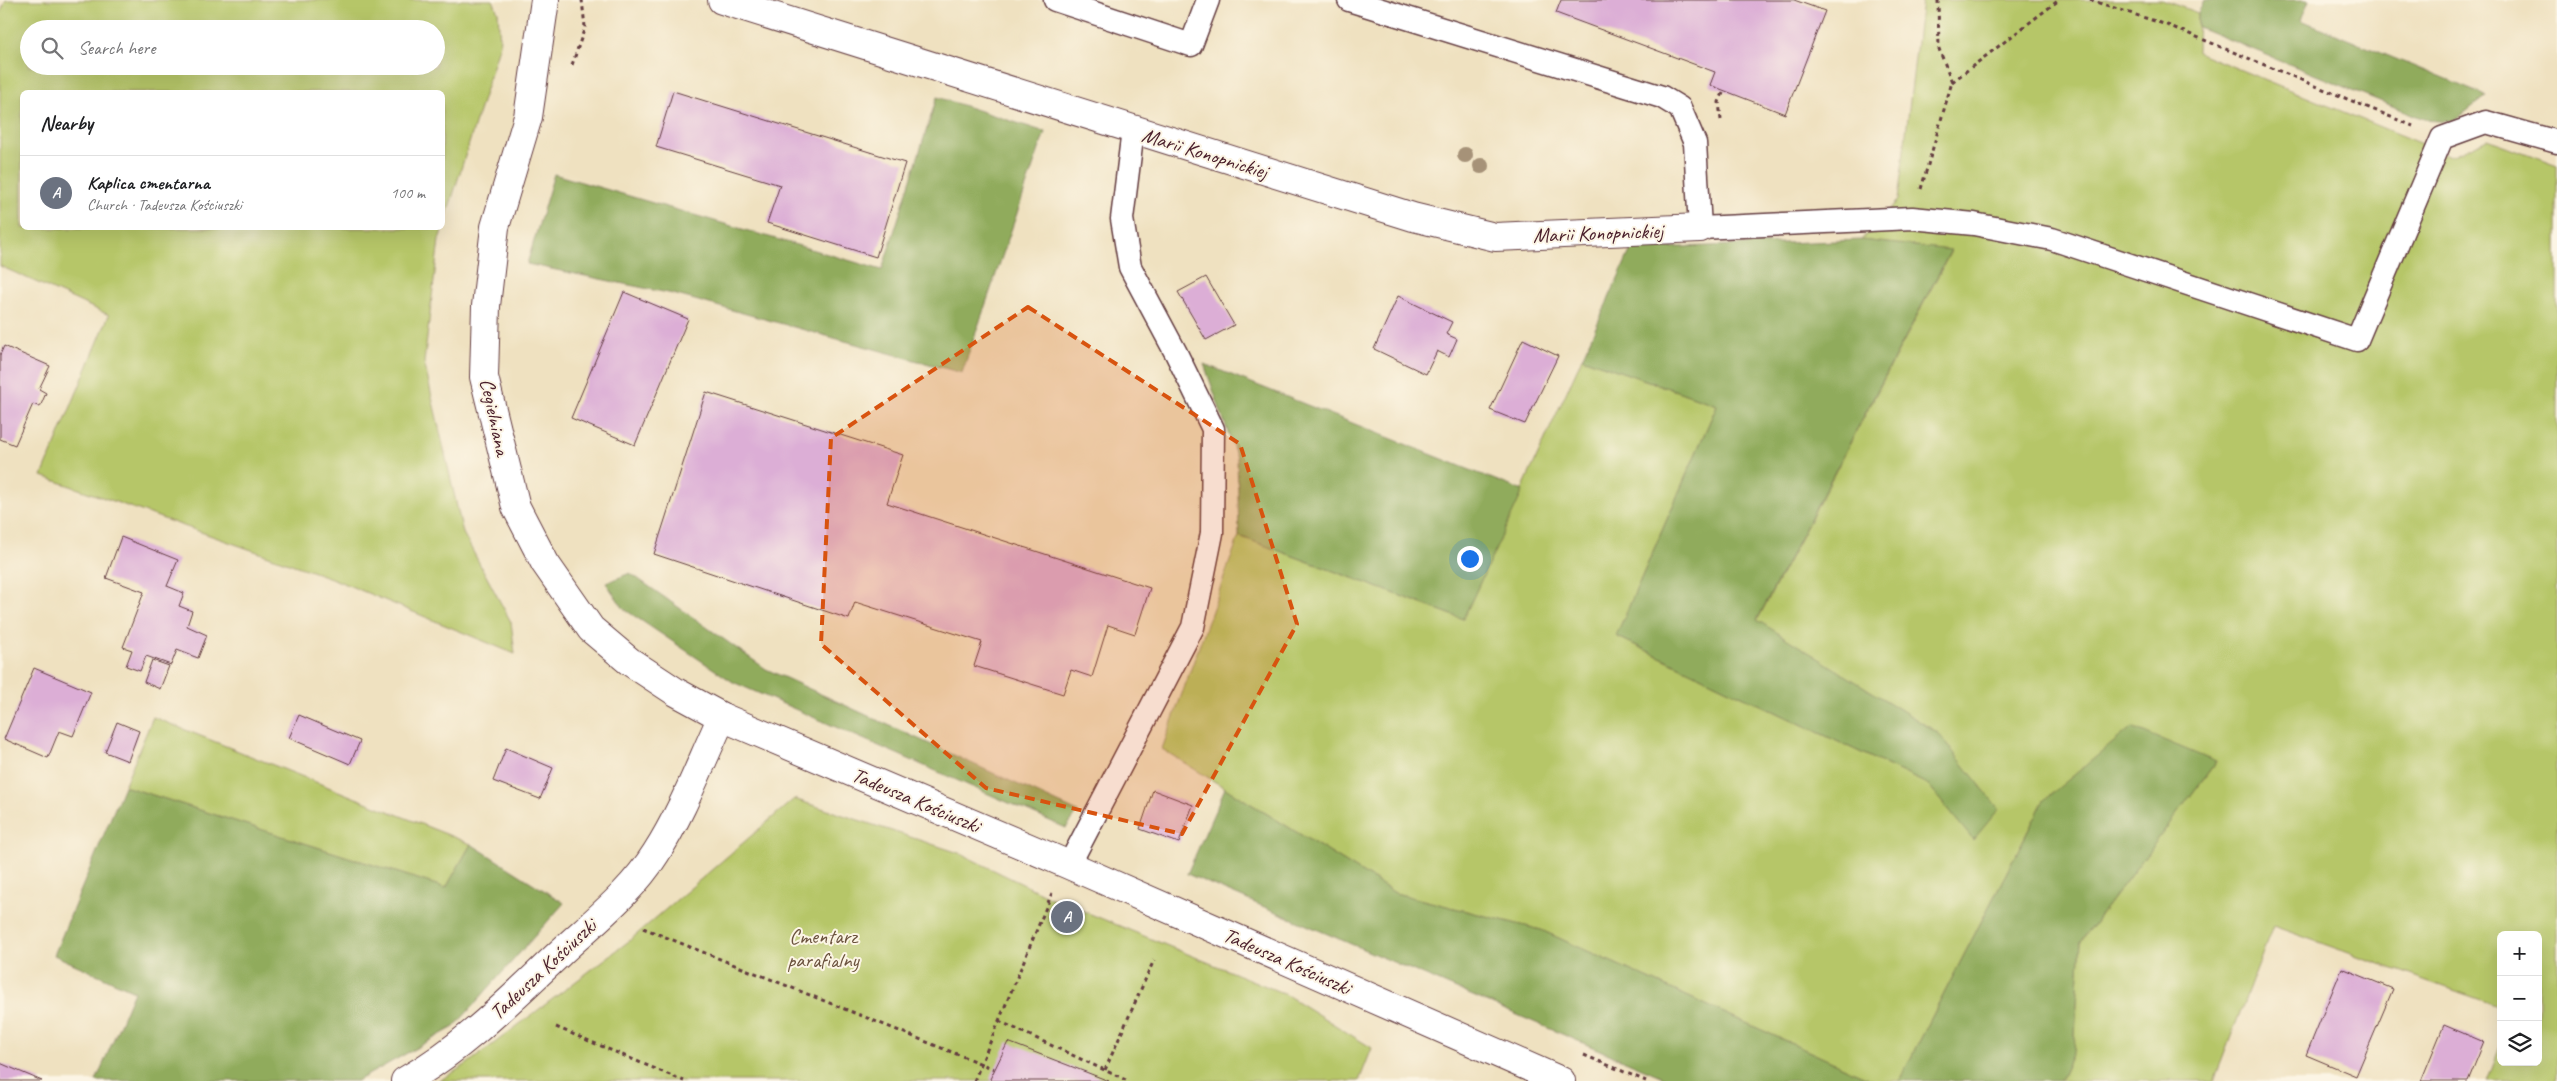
<!DOCTYPE html>
<html lang="en">
<head>
<meta charset="utf-8">
<style>
	:root { --surface:#fff; --page:#f6f6f6; --text:#202124; --muted:#757577; --line:#e0e0e0; --accent:#b5179e }
	body { margin:0; font-family:Caveat,sans-serif; background:var(--page); color:var(--text) }
	.controls { position:absolute; right:15px; bottom:15px; display:grid; overflow:hidden; border-radius:8px; box-shadow:0 5px 20px #0002 }
	.controls button { width:45px; height:45px; display:grid; place-items:center; padding:0; border:0; border-bottom:1px solid var(--line); background:var(--surface); color:var(--text); font:25px sans-serif }
	.you { position:absolute; left:1469px; top:558px; width:18px; height:18px; margin:-12px; border:4px solid #fff; border-radius:50%; background:#1a73e8; box-shadow:0 0 0 8px #1a73e833 }
	.badge { display:grid; place-items:center; width:32px; height:32px; border-radius:50%; background:var(--accent); color:#fff; font-size:16px; font-weight:700 }
	.pin { position:absolute; translate:-50% -50%; border:2px solid #fff; box-shadow:0 1px 5px #0006 }
	.list { margin:0; padding:0; list-style:none }
	h2 { display:flex; justify-content:space-between; align-items:center; height:65px; margin:0; padding:0 20px; font-size:21px }
	h2 small { font-size:16px; font-weight:400; color:var(--muted) }
	.list li { display:grid; grid-template-columns:32px 1fr auto; gap:15px; align-items:center; box-sizing:border-box; height:75px; padding:0 20px; border-top:1px solid var(--line) }
	.list b { display:block; font-size:19px; white-space:nowrap }
	.list p { margin:0; font-size:16px; white-space:nowrap; color:var(--muted) }
	.list em { font-size:16px; font-style:normal; color:var(--muted) }
	.icon { flex:none; width:28px; height:28px; fill:none; stroke:currentColor; stroke-width:2; stroke-linecap:round; stroke-linejoin:round }
	.map { position:relative; flex:none; width:2557px; height:1081px; overflow:hidden }
	.search { position:absolute; background:var(--surface); box-shadow:0 5px 20px #0002; left:20px; top:20px; width:425px; height:55px; display:flex; align-items:center; gap:12px; box-sizing:border-box; padding:0 18px; border-radius:28px; color:var(--muted); font-size:19px }
	.panel { position:absolute; background:var(--surface); box-shadow:0 5px 20px #0002; left:20px; top:90px; width:425px; height:140px; border-radius:8px }
	.map>svg:first-child { display:block }
	.green { fill:#b6c668; stroke:#80724a; fill-rule:evenodd }
	.forest { fill:#90ab5c; stroke:#6d6544 }
	.building { fill:#dcaed6 }
	.lines { fill:none; stroke-linecap:round; stroke-linejoin:round }
	.lane-casing { stroke:#633c41; stroke-width:25 }
	.street-casing { stroke:#633c41; stroke-width:30 }
	.path { stroke:#633c41; stroke-width:3; stroke-dasharray:4 4; stroke-linecap:butt }
	.lane { stroke:#fff; stroke-width:22 }
	.street { stroke:#fff; stroke-width:28 }
	.tree { fill:#a69278 }
	.marked { fill:#d8530f; fill-opacity:0.2; stroke:#d8530f; stroke-width:4; stroke-dasharray:10 6; stroke-linejoin:round }
	.labels { text-anchor:middle; dominant-baseline:central; stroke-width:4; stroke-linejoin:round; paint-order:stroke }
	.street-label { font-size:21px; fill:#4a1f2b; stroke:#fcf5e5 }
	.park-label { font-size:21px; fill:#6a513d; stroke:#fcf5e5 }
</style>
</head>
<body>
<div class="map">
<svg width="2557" height="1081" viewBox="0 0 2557 1081">
	<rect width="100%" height="100%" fill="#fcf5e5"/>
	<filter id="ink" filterUnits="userSpaceOnUse"><feTurbulence type="fractalNoise" baseFrequency=".02" numOctaves="2"/><feDisplacementMap in="SourceGraphic" scale="10" xChannelSelector="R" yChannelSelector="G"/><feConvolveMatrix kernelMatrix="1 2 1 2 8 2 1 2 1" color-interpolation-filters="sRGB"/></filter>
	<filter id="wash" filterUnits="userSpaceOnUse"><feTurbulence type="fractalNoise" baseFrequency=".0096" numOctaves="4" result="noise"/><feDisplacementMap in="SourceGraphic" scale="20" xChannelSelector="R" yChannelSelector="G"/><feGaussianBlur stdDeviation="1.12" result="paint"/><feColorMatrix in="noise" values="0 0 0 0 0 0 0 0 0 0 0 0 0 0 0 0 0 1.4 0 .05"/><feComposite in="paint" operator="in"/></filter>
	<g filter="url(#wash)">
		<rect width="100%" height="100%" fill="#efe1c0"/>
		<!-- green -->
		<g class="green">
			<path d="M6 0H493L498 12 500 44 439 240 424 362 463 533 511 622 515 654 331 578 42 476 109 315 0 266V14ZM29 29H436V66H29ZM442 92V228H22V92Z"/>
			<polygon points="1922,0 2162,0 2198,13 2197,52 2451,156 2488,139 2557,165 2557,1081 2487,1081 2501,1044 2501,1062 2538,1062 2538,935 2501,935 2501,1007 2273,926 2214,1081 2060,1081 2074,1050 2081,941 2216,762 2044,800 1899,1081 1874,1081 1541,930 1395,893 1162,749 1239,536 1463,619 1582,358 1717,405 1616,636 1927,784 1973,839 1938,733 1757,621 1951,251 1861,240 1898,200"/>
			<polygon points="153,717 471,844 446,888 124,786"/>
			<polygon points="794,799 959,853 1049,897 1285,994 1372,1048 1359,1081 439,1081 467,1064 629,941"/>
		</g>
		<!-- forest -->
		<g class="forest">
			<polygon points="2204,0 2309,0 2301,20 2486,96 2454,121 2424,119 2198,27 2198,13"/>
			<polygon points="937,97 1045,132 962,373 673,294 527,264 554,174 882,270"/>
			<polygon points="1861,240 1951,250 1757,620 1938,733 1999,809 1973,840 1927,784 1616,636 1717,405 1582,358 1631,249"/>
			<polygon points="1204,364 1523,491 1463,619 1239,536 1237,458"/>
			<polygon points="630,573 766,669 1078,812 1066,828 733,682 624,609 606,583"/>
			<polygon points="2132,727 2216,762 2081,941 2074,1050 2060,1081 1899,1081 2044,800"/>
			<polygon points="124,786 446,888 471,844 564,903 454,1027 357,1081 96,1081 134,991 54,955"/>
			<polygon points="1225,788 1395,893 1541,930 1874,1081 1672,1081 1187,874"/>
		</g>
		<g id="blocks">
			<!-- building -->
			<g class="building">
				<polygon points="1561,0 1794,0 1825,11 1785,114 1710,85 1715,72 1556,13"/>
				<polygon points="673,91 905,163 876,257 767,223 780,185 656,147"/>
				<polygon points="1206,277 1234,325 1206,340 1178,292"/>
				<polygon points="624,292 688,319 635,445 571,418"/>
				<polygon points="1398,296 1452,322 1446,334 1457,339 1449,357 1437,351 1426,374 1374,349"/>
				<polygon points="1523,339 1558,356 1525,424 1490,410"/>
				<polygon points="4,346 50,366 39,389 46,393 40,407 33,404 15,445 0,439 0,355"/>
				<polygon points="706,392 903,455 887,503 1150,588 1135,634 1108,625 1092,677 1071,670 1063,694 974,666 982,642 855,602 849,619 654,554"/>
				<polygon points="121,537 178,560 167,586 184,593 179,606 192,611 187,626 207,635 198,658 177,650 171,665 146,656 140,671 126,666 132,650 123,647 144,592 106,578"/>
				<polygon points="152,660 169,666 160,689 144,682"/>
				<polygon points="34,668 91,692 73,736 59,731 48,758 4,739"/>
				<polygon points="299,715 360,741 350,764 289,738"/>
				<polygon points="117,722 139,731 128,761 105,752"/>
				<polygon points="506,748 553,768 540,799 493,781"/>
				<polygon points="1153,790 1193,805 1179,843 1140,829"/>
				<polygon points="1062,904 1079,911 1071,930 1065,932 1057,928 1054,922"/>
				<polygon points="2342,968 2393,989 2356,1076 2306,1055"/>
				<polygon points="2444,1025 2484,1042 2468,1081 2421,1081"/>
				<polygon points="1008,1042 1109,1081 993,1081 990,1079"/>
				<polygon points="0,1063 42,1081 0,1081"/>
			</g>
		</g>
	</g>
	<g filter="url(#ink)">
		<use href="#blocks" fill-opacity="0" stroke="#633c41" stroke-width="1"/>
		<g class="lines">
			<defs>
				<g id="lane">
					<polyline points="1055,0 1191,45 1208,0"/>
					<polyline points="1349,0 1662,97 1680,108 1695,143 1700,228 1912,218 1974,224 2052,239 2357,340 2442,138 2486,122 2557,142"/>
					<polyline points="1069,865 1193,627 1212,533 1213,429 1176,353 1130,267 1122,219 1133,130"/>
				</g>
				<g id="street">
					<polyline points="545,0 528,117 495,227 486,306 484,377 516,507 545,563 591,629 629,661 676,692 722,717 1069,865 1561,1081"/>
					<polyline points="722,0 1413,217 1495,237 1700,228"/>
					<path d="M405 1081C463 1048 510 1000 559 954 593 922 631 893 656 853 683 811 701 762 722 717"/>
				</g>
			</defs>
			<!-- lane casing -->
			<use href="#lane" class="lane-casing"/>
			<!-- street casing -->
			<use href="#street" class="street-casing"/>
			<!-- path -->
			<g class="path">
				<polyline points="2090,0 2170,26 2413,126"/>
				<polyline points="572,65 585,27 582,0"/>
				<polyline points="1952,82 2059,0"/>
				<polyline points="1721,120 1719,102 1724,91"/>
				<polyline points="1921,189 1952,82 1939,49 1938,0"/>
				<polyline points="643,928 994,1069"/>
				<polyline points="999,1021 1128,1081"/>
				<polyline points="556,1027 684,1081"/>
				<polyline points="1584,1055 1646,1081"/>
				<polyline points="1105,1070 1154,960"/>
				<polyline points="974,1081 1052,893"/>
			</g>
			<!-- lane -->
			<use href="#lane" class="lane"/>
			<!-- street -->
			<use href="#street" class="street"/>
		</g>
		<!-- trees -->
		<g class="tree">
			<circle cx="1465" cy="155" r="8"/>
			<circle cx="1481" cy="166" r="8"/>
		</g>
	</g>
	<!-- marked area -->
	<path class="marked" d="M1028 307 1240 444 1297 624 1182 834 986 788 821 644 831 438Z"/>
	<g class="labels">
		<!-- street labels -->
		<g class="street-label">
			<text transform="translate(1205 153) rotate(17)">Marii Konopnickiej</text>
			<text transform="translate(1598 233) rotate(-2)">Marii Konopnickiej</text>
			<text transform="translate(495 417) rotate(78)">Cegielniana</text>
			<text transform="translate(916 800) rotate(23)">Tadeusza Kościuszki</text>
			<text transform="translate(1287 961) rotate(24)">Tadeusza Kościuszki</text>
			<text transform="translate(543 969) rotate(-43)">Tadeusza Kościuszki</text>
		</g>
		<!-- park labels -->
		<g class="park-label">
			<text x="823" y="936">Cmentarz<tspan x="823" dy="24">parafialny</tspan></text>
		</g>
	</g>
</svg>
<div class="controls">
<button>+</button>
<button>−</button>
<button><svg class="icon" aria-label="layers" viewBox="0 0 24 24"><path d="M12 4l9 5-9 5-9-5zM3 14l9 5 9-5"/></svg></button>
</div>
<div class="you"></div>
<div class="pin badge" style="left:1067px;top:917px;background:#6b7280">A</div>
<div class="search"><svg class="icon" aria-label="search" viewBox="0 0 24 24"><circle cx="10" cy="10" r="6"/><path d="M15 15l6 6"/></svg>Search here</div>
<section class="panel">
<h2>Nearby<small></small></h2>
<ul class="list">
<li><span class="badge" style="background:#6b7280">A</span><div><b>Kaplica cmentarna</b><p>Church · Tadeusza Kościuszki</p></div><em>100 m</em></li>
</ul>
</section>
</div>
</body>
</html>
